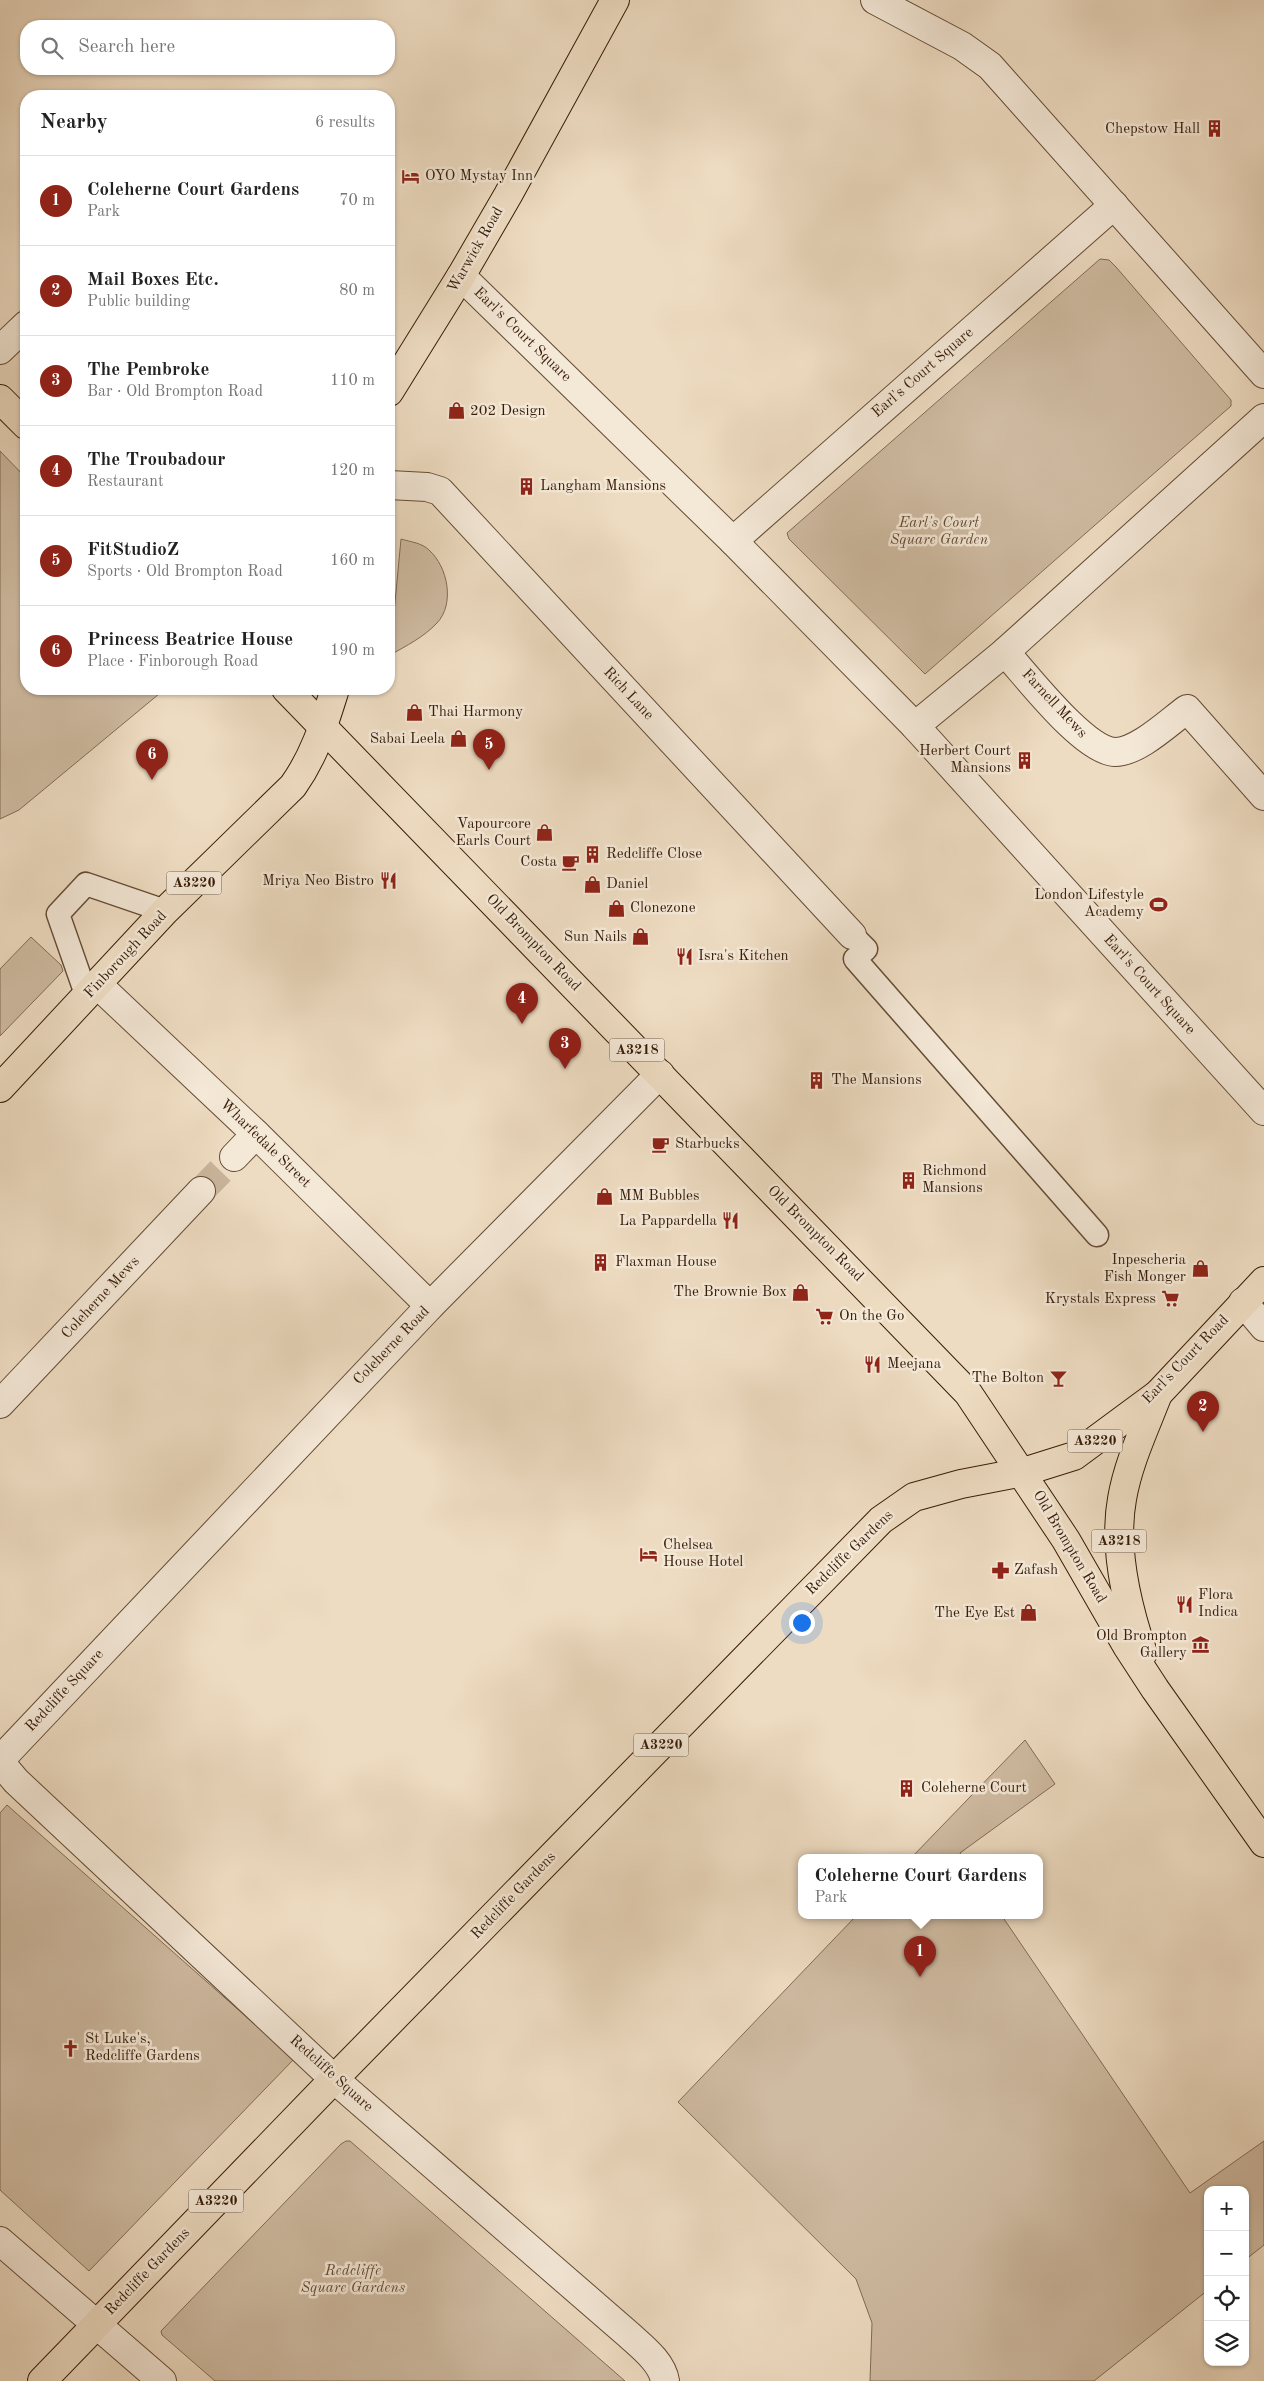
<!DOCTYPE html>
<html lang="en">
<head>
<meta charset="utf-8">
<style>
	:root { --surface:#fff; --page:#f2f2f2; --text:#222; --muted:#767676; --line:#e0e0e0; --accent:#8f2418 }
	body { margin:0; font-family:"Old Standard TT",serif; background:var(--page); color:var(--text) }
	.controls { position:absolute; right:15px; bottom:15px; display:grid; overflow:hidden; border-radius:10px; box-shadow:0 1px 4px #0004 }
	.controls button { width:45px; height:45px; display:grid; place-items:center; padding:0; border:0; border-bottom:1px solid var(--line); background:var(--surface); color:var(--text); font:25px sans-serif }
	.you { position:absolute; left:801px; top:1622px; width:18px; height:18px; margin:-12px; border:4px solid #fff; border-radius:50%; background:#1a73e8; box-shadow:0 0 0 8px #1a73e833 }
	.badge { display:grid; place-items:center; width:32px; height:32px; border-radius:50%; background:var(--accent); color:#fff; font-size:16px; font-weight:700 }
	.pin { position:absolute; translate:-50% -41px; filter:drop-shadow(0 1px 2px #0008) }
	.pin::after { content:''; position:absolute; top:26px; width:18px; height:15px; background:inherit; clip-path:polygon(0 0,100% 0,50% 100%) }
	.popup { position:absolute; left:798px; top:1854px; width:245px; height:65px; box-sizing:border-box; display:grid; place-content:center; border-radius:10px; background:var(--surface); filter:drop-shadow(0 1px 4px #0005); font-size:16px; white-space:nowrap; color:var(--muted) }
	.popup b { font-size:19px; color:var(--text) }
	.popup::after { content:''; position:absolute; left:50%; top:100%; margin-left:-10px; border:10px solid transparent; border-top-color:var(--surface) }
	.list { margin:0; padding:0; list-style:none }
	h2 { display:flex; justify-content:space-between; align-items:center; height:65px; margin:0; padding:0 20px; font-size:21px }
	h2 small { font-size:16px; font-weight:400; color:var(--muted) }
	.list li { display:grid; grid-template-columns:32px 1fr auto; gap:15px; align-items:center; box-sizing:border-box; height:90px; padding:0 20px; border-top:1px solid var(--line) }
	.list b { display:block; font-size:19px; white-space:nowrap }
	.list p { margin:0; font-size:16px; white-space:nowrap; color:var(--muted) }
	.list em { font-size:16px; font-style:normal; color:var(--muted) }
	.icon { flex:none; width:28px; height:28px; fill:none; stroke:currentColor; stroke-width:2; stroke-linecap:round; stroke-linejoin:round }
	.map { position:relative; flex:none; width:1264px; height:2381px; overflow:hidden }
	.search { position:absolute; background:var(--surface); box-shadow:0 1px 4px #0004; left:20px; top:20px; width:375px; height:55px; display:flex; align-items:center; gap:12px; box-sizing:border-box; padding:0 18px; border-radius:20px; color:var(--muted); font-size:19px }
	.panel { position:absolute; background:var(--surface); box-shadow:0 1px 4px #0004; left:20px; top:90px; width:375px; height:605px; border-radius:20px }
	.map>svg:first-child { display:block }
	.green { fill:#cfbba2; stroke:#826b54 }
	.lines { fill:none; stroke-linecap:round; stroke-linejoin:round }
	.street-tunnel { stroke:#c9b59c; stroke-width:28; stroke-dasharray:28 14; stroke-linecap:butt }
	.lane-casing { stroke:#644b35; stroke-width:25 }
	.street-casing { stroke:#644b35; stroke-width:30 }
	.primary-casing { stroke:#361b06; stroke-width:30 }
	.highway-casing { stroke:#361b06; stroke-width:30 }
	.lane { stroke:#f4e8d7; stroke-width:22 }
	.street { stroke:#f4e8d7; stroke-width:28 }
	.primary { stroke:#eedcc2; stroke-width:28 }
	.highway { stroke:#eedcc2; stroke-width:28 }
	.labels { text-anchor:middle; dominant-baseline:central; stroke-width:5; stroke-linejoin:round; paint-order:stroke }
	.shield { fill:#f4e8d7; stroke:#6f5845; stroke-width:1 }
	.shield-label { font-size:14px; font-weight:bold; fill:#361b06 }
	.poi-label { font-size:15px; fill:#361b06; stroke:#f4e8d7; text-anchor:start }
	.street-label { font-size:15px; fill:#361b06; stroke:#f4e8d7 }
	.park-label { font-size:15px; font-style:italic; fill:#644b35; stroke:#f4e8d7 }
</style>
</head>
<body>
<div class="map">
<svg width="1264" height="2381" viewBox="0 0 1264 2381">
	<rect width="100%" height="100%" fill="#eedcc2"/>
	<filter id="stains"><feTurbulence type="fractalNoise" baseFrequency=".004" numOctaves="4"/><feColorMatrix values="0 0 0 0 .2 0 0 0 0 .09 0 0 0 0 .02 0 0 0 .5 -.17"/></filter>
	<radialGradient id="worn" r=".72"><stop offset=".6" stop-color="#630" stop-opacity="0"/><stop offset="1" stop-color="#630" stop-opacity=".3"/></radialGradient>
	<!-- green -->
	<g class="green">
		<polygon points="1100,259 1109,260 1116,267 1231,400 1231,406 925,674 789,539 787,533"/>
		<polygon points="0,451 26,478 26,689 165,689 19,810 0,819"/>
		<path d="M401 539C411 542 422 543 429 550 448 567 455 604 437 623 424 637 406 646 390 655Z"/>
		<polygon points="31,937 61,965 63,971 0,1036 0,969"/>
		<polygon points="1025,1740 1055,1784 960,1853 963,1858 911,1858"/>
		<polygon points="7,1805 294,2059 89,2271 0,2190 0,1813"/>
		<polygon points="856,1916 1002,1916 1190,2193 1264,2141 1264,2245 1245,2260 1245,2190 1208,2190 1208,2290 1094,2381 870,2381 872,2323 856,2279 678,2102"/>
		<polygon points="346,2141 350,2141 625,2381 215,2381 162,2335 161,2331 341,2144"/>
	</g>
	<g class="lines">
		<!-- street-tunnel -->
		<polyline class="street-tunnel" points="201,1191 234,1157"/>
		<defs>
			<g id="lane">
				<polyline points="852,935 866,949 855,959 1097,1235"/>
				<polyline points="87,997 58,914 86,884 165,911"/>
			</g>
			<g id="street">
				<polyline points="875,0 962,46 990,66 1264,374"/>
				<polyline points="461,276 733,541 915,726 1264,1111"/>
				<polyline points="0,350 26,325"/>
				<polyline points="389,485 427,487 440,491 852,935"/>
				<polyline points="733,541 1114,205"/>
				<path d="M1005 652C1027 676 1084 751 1115 752 1138 752 1169 722 1187 709L1264 796"/>
				<polyline points="915,726 1005,652 1264,418"/>
				<polyline points="98,985 256,1134 430,1306"/>
				<polyline points="234,1157 256,1134"/>
				<polyline points="1243,1302 1264,1327"/>
				<polyline points="0,1404 201,1191"/>
				<polyline points="0,1760 430,1306 660,1074"/>
				<path d="M0 1762 16 1781 334 2079 629 2335C642 2347 662 2362 665 2381"/>
				<polyline points="0,2241 162,2381"/>
			</g>
			<g id="primary">
				<polyline points="0,399 26,425"/>
				<polyline points="286,689 968,1393 1066,1540 1127,1646 1155,1689 1264,1843"/>
				<path d="M1143 1653C1127 1606 1113 1549 1122 1499 1128 1463 1145 1428 1158 1394"/>
			</g>
			<g id="highway">
				<polyline points="389,392 461,276 508,195 615,0"/>
				<path d="M0 1088 165 911 293 786C315 755 324 724 335 689"/>
				<polyline points="42,2381 334,2079 881,1520 914,1497 961,1484 1023,1472 1074,1456 1158,1394 1264,1281"/>
			</g>
		</defs>
		<!-- lane casing -->
		<use href="#lane" class="lane-casing"/>
		<!-- street casing -->
		<use href="#street" class="street-casing"/>
		<!-- primary casing -->
		<use href="#primary" class="primary-casing"/>
		<!-- highway casing -->
		<use href="#highway" class="highway-casing"/>
		<!-- lane -->
		<use href="#lane" class="lane"/>
		<!-- street -->
		<use href="#street" class="street"/>
		<!-- primary -->
		<use href="#primary" class="primary"/>
		<!-- highway -->
		<use href="#highway" class="highway"/>
	</g>
	<!-- icons -->
	<defs>
		<symbol id="building-bare" viewBox="-9 -9 18 18"><path d="M-4-6H4V6H1V3H-1V6H-4ZM-2.5-4.3h1.7v1.8h-1.7ZM.8-4.3h1.7v1.8H.8ZM-2.5-1h1.7V.8h-1.7ZM.8-1h1.7V.8H.8Z" fill="#8f2418" stroke="#f4e8d7" stroke-width="2.5" paint-order="stroke"/></symbol>
		<symbol id="hotel-bare" viewBox="-9 -9 18 18"><path d="M-6-4.5h1.5V1H6V5H4.5V3h-9V5H-6ZM-4 0a1.8 1.8 0 1 1 3.6 0ZM.5 0V-2.5h3Q6-2.5 6 0Z" fill="#8f2418" stroke="#f4e8d7" stroke-width="2.5" paint-order="stroke"/></symbol>
		<symbol id="shop-bare" viewBox="-9 -9 18 18"><path d="M-5-2.5h2.3a2.7 3.5 0 0 1 5.4 0H5L5.5 6h-11ZM-1.5-2.5h3a1.5 2.3 0 0 0-3 0Z" fill="#8f2418" stroke="#f4e8d7" stroke-width="2.5" paint-order="stroke"/></symbol>
		<symbol id="cafe-bare" viewBox="-9 -9 18 18"><path d="M-5.5-4.5H6V0H3Q3 3.5 0 3.5H-2.5Q-5.5 3.5-5.5 0ZM3-3.2v2h1.7v-2ZM-6 4.5H4V6H-6Z" fill="#8f2418" stroke="#f4e8d7" stroke-width="2.5" paint-order="stroke"/></symbol>
		<symbol id="restaurant-bare" viewBox="-9 -9 18 18"><path d="M-5-6h1v4h1v-4h1v4h1v-4h1v5L-1.5 .5V6h-2V.5L-5-1ZM5-6V6H3V1.5H1.5Q1.5-4 5-6Z" fill="#8f2418" stroke="#f4e8d7" stroke-width="2.5" paint-order="stroke"/></symbol>
		<symbol id="stadium-bare" viewBox="-9 -9 18 18"><path d="M0-5a6.5 5 0 1 0 0 10a6.5 5 0 1 0 0-10ZM-3.5-1.8h7v3.6h-7Z" fill="#8f2418" stroke="#f4e8d7" stroke-width="2.5" paint-order="stroke"/></symbol>
		<symbol id="supermarket-bare" viewBox="-9 -9 18 18"><path d="M-6-5.5h2.5l.6 2H6L4.5 2H-2.5L-4.4-4H-6ZM-1.5 3.2a1.3 1.3 0 1 0 .1 0ZM3 3.2a1.3 1.3 0 1 0 .1 0Z" fill="#8f2418" stroke="#f4e8d7" stroke-width="2.5" paint-order="stroke"/></symbol>
		<symbol id="bar-bare" viewBox="-9 -9 18 18"><path d="M-6-5H6L.8 .8V4.5H3.5V6h-7V4.5H-.8V.8Z" fill="#8f2418" stroke="#f4e8d7" stroke-width="2.5" paint-order="stroke"/></symbol>
		<symbol id="pharmacy-bare" viewBox="-9 -9 18 18"><path d="M-2-6h4v4h4v4h-4v4h-4v-4h-4v-4h4Z" fill="#8f2418" stroke="#f4e8d7" stroke-width="2.5" paint-order="stroke"/></symbol>
		<symbol id="museum-bare" viewBox="-9 -9 18 18"><path d="M0-6L6-3V-2H-6V-3ZM-5-1h2V3h-2ZM-1-1h2V3h-2ZM3-1h2V3H3ZM-6 4H6V6H-6Z" fill="#8f2418" stroke="#f4e8d7" stroke-width="2.5" paint-order="stroke"/></symbol>
		<symbol id="church-bare" viewBox="-9 -9 18 18"><path d="M-1.2-6h2.4v3.5h3.3v2.4h-3.3V6h-2.4V-.1h-3.3v-2.4h3.3Z" fill="#8f2418" stroke="#f4e8d7" stroke-width="2.5" paint-order="stroke"/></symbol>
	</defs>
	<g fill-rule="evenodd">
		<use href="#building-bare" x="1202" y="116" width="25" height="25"/>
		<use href="#hotel-bare" x="398" y="164" width="25" height="25"/>
		<use href="#shop-bare" x="444" y="398" width="25" height="25"/>
		<use href="#building-bare" x="514" y="474" width="25" height="25"/>
		<use href="#shop-bare" x="402" y="700" width="25" height="25"/>
		<use href="#shop-bare" x="446" y="726" width="25" height="25"/>
		<use href="#building-bare" x="1012" y="748" width="25" height="25"/>
		<use href="#shop-bare" x="532" y="820" width="25" height="25"/>
		<use href="#building-bare" x="580" y="842" width="25" height="25"/>
		<use href="#cafe-bare" x="558" y="850" width="25" height="25"/>
		<use href="#restaurant-bare" x="376" y="868" width="25" height="25"/>
		<use href="#shop-bare" x="580" y="872" width="25" height="25"/>
		<use href="#stadium-bare" x="1146" y="892" width="25" height="25"/>
		<use href="#shop-bare" x="604" y="896" width="25" height="25"/>
		<use href="#shop-bare" x="628" y="924" width="25" height="25"/>
		<use href="#restaurant-bare" x="672" y="944" width="25" height="25"/>
		<use href="#building-bare" x="804" y="1068" width="25" height="25"/>
		<use href="#cafe-bare" x="648" y="1132" width="25" height="25"/>
		<use href="#building-bare" x="896" y="1168" width="25" height="25"/>
		<use href="#shop-bare" x="592" y="1184" width="25" height="25"/>
		<use href="#restaurant-bare" x="718" y="1208" width="25" height="25"/>
		<use href="#building-bare" x="588" y="1250" width="25" height="25"/>
		<use href="#shop-bare" x="1188" y="1256" width="25" height="25"/>
		<use href="#shop-bare" x="788" y="1280" width="25" height="25"/>
		<use href="#supermarket-bare" x="1158" y="1286" width="25" height="25"/>
		<use href="#supermarket-bare" x="812" y="1304" width="25" height="25"/>
		<use href="#restaurant-bare" x="860" y="1352" width="25" height="25"/>
		<use href="#bar-bare" x="1046" y="1366" width="25" height="25"/>
		<use href="#hotel-bare" x="636" y="1542" width="25" height="25"/>
		<use href="#pharmacy-bare" x="988" y="1558" width="25" height="25"/>
		<use href="#restaurant-bare" x="1172" y="1592" width="25" height="25"/>
		<use href="#shop-bare" x="1016" y="1600" width="25" height="25"/>
		<use href="#museum-bare" x="1188" y="1632" width="25" height="25"/>
		<use href="#building-bare" x="894" y="1776" width="25" height="25"/>
		<use href="#church-bare" x="58" y="2036" width="25" height="25"/>
	</g>
	<g class="labels">
		<!-- shield labels -->
		<g class="shield">
			<rect x="166.5" y="871.5" width="55" height="23" rx="4"/>
			<rect x="609.5" y="1038.5" width="55" height="23" rx="4"/>
			<rect x="1067.5" y="1429.5" width="55" height="23" rx="4"/>
			<rect x="1091.5" y="1529.5" width="55" height="23" rx="4"/>
			<rect x="633.5" y="1733.5" width="55" height="23" rx="4"/>
			<rect x="188.5" y="2189.5" width="55" height="23" rx="4"/>
		</g>
		<g class="shield-label">
			<text x="194" y="883">A3220</text>
			<text x="637" y="1050">A3218</text>
			<text x="1095" y="1441">A3220</text>
			<text x="1119" y="1541">A3218</text>
			<text x="661" y="1745">A3220</text>
			<text x="216" y="2201">A3220</text>
		</g>
		<!-- poi labels -->
		<g class="poi-label">
			<text x="1200" y="129" text-anchor="end">Chepstow Hall</text>
			<text x="425" y="176">OYO Mystay Inn</text>
			<text x="470" y="411">202 Design</text>
			<text x="540" y="486">Langham Mansions</text>
			<text x="428" y="712">Thai Harmony</text>
			<text x="445" y="739" text-anchor="end">Sabai Leela</text>
			<text x="1011" y="751" text-anchor="end">Herbert Court<tspan x="1011" dy="17">Mansions</tspan></text>
			<text x="531" y="824" text-anchor="end">Vapourcore<tspan x="531" dy="17">Earls Court</tspan></text>
			<text x="606" y="854">Redcliffe Close</text>
			<text x="557" y="862" text-anchor="end">Costa</text>
			<text x="374" y="881" text-anchor="end">Mriya Neo Bistro</text>
			<text x="606" y="884">Daniel</text>
			<text x="1144" y="895" text-anchor="end">London Lifestyle<tspan x="1144" dy="17">Academy</tspan></text>
			<text x="630" y="908">Clonezone</text>
			<text x="627" y="937" text-anchor="end">Sun Nails</text>
			<text x="698" y="956">Isra's Kitchen</text>
			<text x="831" y="1080">The Mansions</text>
			<text x="675" y="1144">Starbucks</text>
			<text x="922" y="1171">Richmond<tspan x="922" dy="17">Mansions</tspan></text>
			<text x="619" y="1196">MM Bubbles</text>
			<text x="717" y="1221" text-anchor="end">La Pappardella</text>
			<text x="1186" y="1260" text-anchor="end">Inpescheria<tspan x="1186" dy="17">Fish Monger</tspan></text>
			<text x="615" y="1262">Flaxman House</text>
			<text x="787" y="1292" text-anchor="end">The Brownie Box</text>
			<text x="1156" y="1299" text-anchor="end">Krystals Express</text>
			<text x="839" y="1316">On the Go</text>
			<text x="887" y="1364">Meejana</text>
			<text x="1044" y="1378" text-anchor="end">The Bolton</text>
			<text x="663" y="1545">Chelsea<tspan x="663" dy="17">House Hotel</tspan></text>
			<text x="1014" y="1570">Zafash</text>
			<text x="1198" y="1595">Flora<tspan x="1198" dy="17">Indica</tspan></text>
			<text x="1015" y="1613" text-anchor="end">The Eye Est</text>
			<text x="1187" y="1636" text-anchor="end">Old Brompton<tspan x="1187" dy="17">Gallery</tspan></text>
			<text x="921" y="1788">Coleherne Court</text>
			<text x="85" y="2039">St Luke's,<tspan x="85" dy="17">Redcliffe Gardens</tspan></text>
		</g>
		<!-- street labels -->
		<g class="street-label">
			<text transform="translate(476 250) rotate(-60)">Warwick Road</text>
			<text transform="translate(522 335) rotate(44)">Earl's Court Square</text>
			<text transform="translate(923 373) rotate(-41)">Earl's Court Square</text>
			<text transform="translate(628 694) rotate(47)">Rich Lane</text>
			<text transform="translate(1054 704) rotate(47)">Farnell Mews</text>
			<text transform="translate(533 943) rotate(46)">Old Brompton Road</text>
			<text transform="translate(126 955) rotate(-47)">Finborough Road</text>
			<text transform="translate(1149 985) rotate(48)">Earl's Court Square</text>
			<text transform="translate(265 1144) rotate(44)">Wharfedale Street</text>
			<text transform="translate(815 1234) rotate(45)">Old Brompton Road</text>
			<text transform="translate(101 1298) rotate(-47)">Coleherne Mews</text>
			<text transform="translate(392 1346) rotate(-46)">Coleherne Road</text>
			<text transform="translate(1186 1360) rotate(-46)">Earl's Court Road</text>
			<text transform="translate(1069 1547) rotate(59)">Old Brompton Road</text>
			<text transform="translate(850 1553) rotate(-44)">Redcliffe Gardens</text>
			<text transform="translate(65 1691) rotate(-47)">Redcliffe Square</text>
			<text transform="translate(514 1896) rotate(-46)">Redcliffe Gardens</text>
			<text transform="translate(331 2074) rotate(42)">Redcliffe Square</text>
			<text transform="translate(148 2272) rotate(-46)">Redcliffe Gardens</text>
		</g>
		<!-- park labels -->
		<g class="park-label">
			<text x="939" y="523">Earl's Court<tspan x="939" dy="17">Square Garden</tspan></text>
			<text x="353" y="2271">Redcliffe<tspan x="353" dy="17">Square Gardens</tspan></text>
		</g>
	</g>
	<rect width="100%" height="100%" filter="url(#stains)"/>
	<rect width="100%" height="100%" fill="url(#worn)"/>
</svg>
<div class="controls">
<button>+</button>
<button>−</button>
<button><svg class="icon" aria-label="locate" viewBox="0 0 24 24"><circle cx="12" cy="12" r="6"/><path d="M12 2v4M12 18v4M2 12h4M18 12h4"/></svg></button>
<button><svg class="icon" aria-label="layers" viewBox="0 0 24 24"><path d="M12 4l9 5-9 5-9-5zM3 14l9 5 9-5"/></svg></button>
</div>
<div class="you"></div>
<div class="pin badge" style="left:920px;top:1977px">1</div>
<div class="popup"><b>Coleherne Court Gardens</b>Park</div>
<div class="pin badge" style="left:1203px;top:1432px">2</div>
<div class="pin badge" style="left:565px;top:1069px">3</div>
<div class="pin badge" style="left:522px;top:1024px">4</div>
<div class="pin badge" style="left:489px;top:770px">5</div>
<div class="pin badge" style="left:152px;top:780px">6</div>
<div class="search"><svg class="icon" aria-label="search" viewBox="0 0 24 24"><circle cx="10" cy="10" r="6"/><path d="M15 15l6 6"/></svg>Search here</div>
<section class="panel">
<h2>Nearby<small>6 results</small></h2>
<ul class="list">
<li><span class="badge">1</span><div><b>Coleherne Court Gardens</b><p>Park</p></div><em>70 m</em></li>
<li><span class="badge">2</span><div><b>Mail Boxes Etc.</b><p>Public building</p></div><em>80 m</em></li>
<li><span class="badge">3</span><div><b>The Pembroke</b><p>Bar · Old Brompton Road</p></div><em>110 m</em></li>
<li><span class="badge">4</span><div><b>The Troubadour</b><p>Restaurant</p></div><em>120 m</em></li>
<li><span class="badge">5</span><div><b>FitStudioZ</b><p>Sports · Old Brompton Road</p></div><em>160 m</em></li>
<li><span class="badge">6</span><div><b>Princess Beatrice House</b><p>Place · Finborough Road</p></div><em>190 m</em></li>
</ul>
</section>
</div>
</body>
</html>
